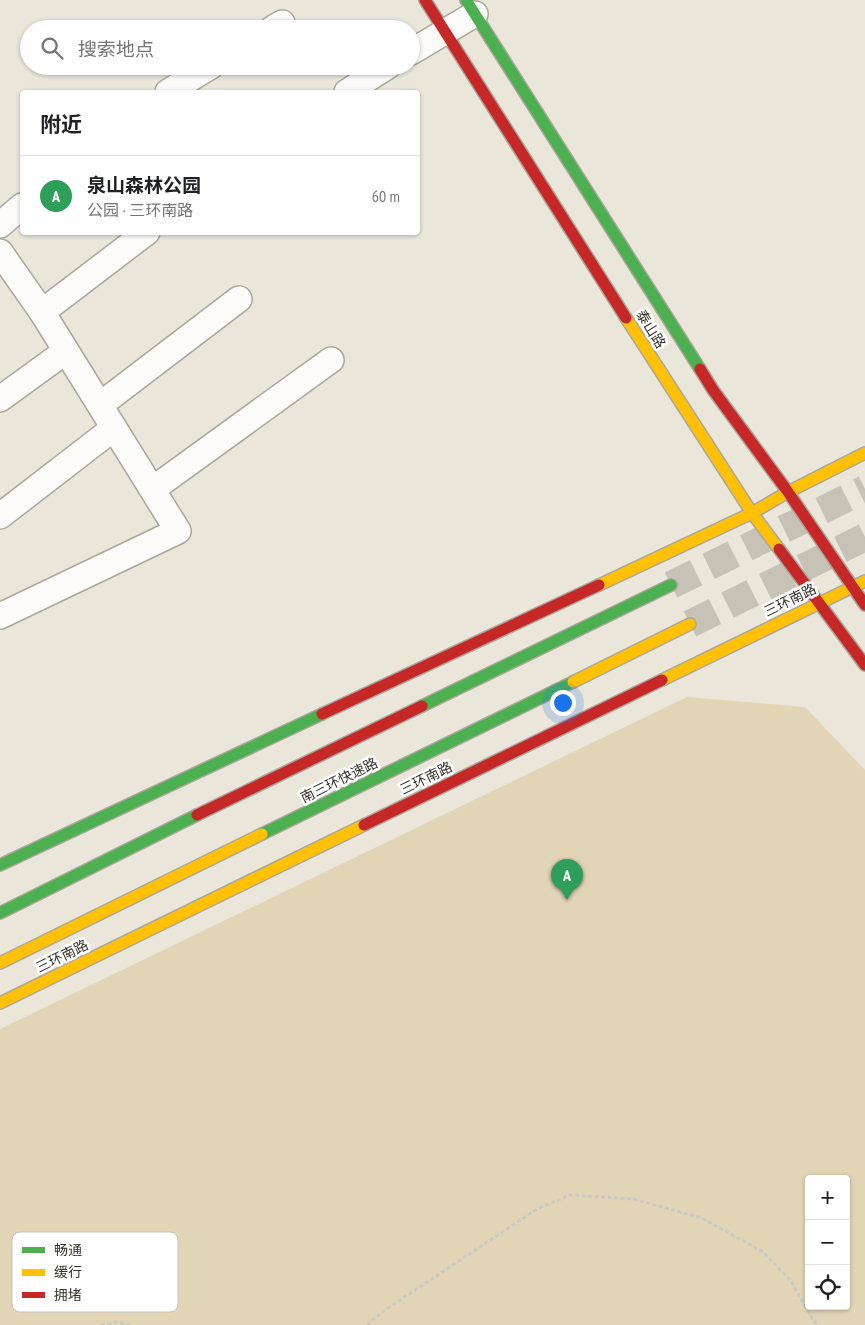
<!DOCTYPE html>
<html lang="zh">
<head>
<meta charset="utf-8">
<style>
	:root { --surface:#fff; --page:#f6f6f6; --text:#202124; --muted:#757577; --line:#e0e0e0; --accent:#757066 }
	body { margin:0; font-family:"PT Sans Narrow","Noto Sans SC",sans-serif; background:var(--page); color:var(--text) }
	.controls { position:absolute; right:15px; bottom:15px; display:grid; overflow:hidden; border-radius:5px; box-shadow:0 1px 4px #0004 }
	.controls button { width:45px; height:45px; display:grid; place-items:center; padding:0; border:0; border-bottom:1px solid var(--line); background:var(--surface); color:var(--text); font:25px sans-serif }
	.you { position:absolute; left:562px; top:702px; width:18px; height:18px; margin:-12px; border:4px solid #fff; border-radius:50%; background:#1a73e8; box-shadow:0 0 0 8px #1a73e833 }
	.badge { display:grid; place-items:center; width:32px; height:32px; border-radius:50%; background:var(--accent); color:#fff; font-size:16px; font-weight:700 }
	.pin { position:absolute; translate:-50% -41px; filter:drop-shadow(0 1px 2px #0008) }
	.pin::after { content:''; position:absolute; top:26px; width:18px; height:15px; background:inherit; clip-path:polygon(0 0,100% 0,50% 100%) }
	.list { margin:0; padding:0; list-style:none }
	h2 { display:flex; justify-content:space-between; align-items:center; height:65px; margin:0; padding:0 20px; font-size:21px }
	h2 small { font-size:16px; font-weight:400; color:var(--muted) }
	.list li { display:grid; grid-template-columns:32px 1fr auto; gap:15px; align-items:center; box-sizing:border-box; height:80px; padding:0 20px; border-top:1px solid var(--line) }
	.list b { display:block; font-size:19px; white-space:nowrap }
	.list p { margin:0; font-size:16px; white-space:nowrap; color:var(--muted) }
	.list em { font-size:16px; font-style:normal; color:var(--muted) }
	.icon { flex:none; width:28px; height:28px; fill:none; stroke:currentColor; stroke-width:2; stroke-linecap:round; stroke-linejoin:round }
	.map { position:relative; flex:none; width:865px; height:1325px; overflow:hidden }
	.search { position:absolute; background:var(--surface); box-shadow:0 1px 4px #0004; left:20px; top:20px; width:400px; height:55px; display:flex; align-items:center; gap:12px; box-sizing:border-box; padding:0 18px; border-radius:28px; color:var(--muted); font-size:19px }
	.panel { position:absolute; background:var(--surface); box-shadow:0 1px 4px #0004; left:20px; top:90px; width:400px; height:145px; border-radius:5px }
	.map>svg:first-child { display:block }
	.green { fill:#e2d5b6; fill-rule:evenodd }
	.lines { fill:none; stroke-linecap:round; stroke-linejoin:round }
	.highway-tunnel { stroke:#c7c2b6; stroke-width:28; stroke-dasharray:28 14; stroke-linecap:butt }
	.street-casing { stroke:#aaa69c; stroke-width:28 }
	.fast-casing { stroke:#aaa69c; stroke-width:14 }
	.slow-casing { stroke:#aaa69c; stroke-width:14 }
	.jam-casing { stroke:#aaa69c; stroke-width:14 }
	.path { stroke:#cac8c4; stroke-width:3; stroke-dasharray:4 2.5; stroke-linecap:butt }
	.street { stroke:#fcfbf9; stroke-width:25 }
	.fast { stroke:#4caf50; stroke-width:11 }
	.slow { stroke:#ffc107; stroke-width:11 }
	.jam { stroke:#c62828; stroke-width:11 }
	.labels { text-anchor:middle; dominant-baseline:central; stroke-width:5; stroke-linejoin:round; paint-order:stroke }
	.street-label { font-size:14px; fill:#353128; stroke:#fff }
	.key { fill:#fff; stroke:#c2c1be; stroke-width:1 }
	.key-label { font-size:14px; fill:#353128 }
</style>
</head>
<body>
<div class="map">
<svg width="865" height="1325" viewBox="0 0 865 1325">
	<rect width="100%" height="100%" fill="#ebe6da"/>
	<!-- green -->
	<path class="green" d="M687 697 805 707 865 770V1325H0V1029ZM809 1179H846V1306H809Z"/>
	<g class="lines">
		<!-- highway-tunnel -->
		<g class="highway-tunnel">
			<polyline points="671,585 865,489"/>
			<polyline points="690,624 865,537"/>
		</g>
		<defs>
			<g id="street">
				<polyline points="272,29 282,23"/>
				<polyline points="411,52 475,14"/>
				<polyline points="168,92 211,66"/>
				<polyline points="347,92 388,66"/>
				<polyline points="0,225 22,206"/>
				<polyline points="0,252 42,312"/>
				<polyline points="0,399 66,351"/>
				<polyline points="100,405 239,299"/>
				<polyline points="153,489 331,360"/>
				<polyline points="0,516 114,428"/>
				<polyline points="0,616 178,531 42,312 147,232"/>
			</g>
			<g id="fast">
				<polyline points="466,0 700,369"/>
				<polyline points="422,706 671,585"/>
				<polyline points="262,834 573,682"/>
				<polyline points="0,865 322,714"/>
				<polyline points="0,913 197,815"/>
			</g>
			<g id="slow">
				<polyline points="626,318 752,513 779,549"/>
				<polyline points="599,585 752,513 788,492 865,453"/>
				<polyline points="662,680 865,581"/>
				<polyline points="573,682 690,624"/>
				<polyline points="0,963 262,834"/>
				<polyline points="0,1003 364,825"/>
			</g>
			<g id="jam">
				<polyline points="425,0 626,318"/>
				<polyline points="700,369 713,390 788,492 865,605"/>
				<polyline points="779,549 865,665"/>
				<polyline points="322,714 599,585"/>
				<polyline points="197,815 422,706"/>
				<polyline points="364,825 662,680"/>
			</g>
		</defs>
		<!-- street casing -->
		<use href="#street" class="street-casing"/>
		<!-- fast casing -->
		<use href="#fast" class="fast-casing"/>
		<!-- slow casing -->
		<use href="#slow" class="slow-casing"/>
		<!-- jam casing -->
		<use href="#jam" class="jam-casing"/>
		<!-- path -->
		<g class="path">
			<polyline points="101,1325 118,1322 130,1325"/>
			<polyline points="367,1325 382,1312 537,1209 570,1195 633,1199 702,1218 763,1252 790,1280 816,1325"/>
		</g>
		<!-- street -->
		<use href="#street" class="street"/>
		<!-- fast -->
		<use href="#fast" class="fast"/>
		<!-- slow -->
		<use href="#slow" class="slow"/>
		<!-- jam -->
		<use href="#jam" class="jam"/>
	</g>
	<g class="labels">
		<!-- street labels -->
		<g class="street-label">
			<text transform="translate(651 329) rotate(58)">泰山路</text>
			<text transform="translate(790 600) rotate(-26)">三环南路</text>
			<text transform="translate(426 778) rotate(-26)">三环南路</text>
			<text transform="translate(339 780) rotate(-26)">南三环快速路</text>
			<text transform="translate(62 956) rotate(-26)">三环南路</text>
		</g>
	</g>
	<!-- legend -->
	<rect x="12" y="1232" width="166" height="80" rx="8" class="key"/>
	<rect x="22" y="1247" width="23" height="6" fill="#4caf50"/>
	<rect x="22" y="1269" width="23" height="7" fill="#ffc107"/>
	<rect x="22" y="1292" width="23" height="6" fill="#c62828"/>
	<g class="key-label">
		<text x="54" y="1255">畅通</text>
		<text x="54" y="1277">缓行</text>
		<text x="54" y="1300">拥堵</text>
	</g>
</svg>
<div class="controls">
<button>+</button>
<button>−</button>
<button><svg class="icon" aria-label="locate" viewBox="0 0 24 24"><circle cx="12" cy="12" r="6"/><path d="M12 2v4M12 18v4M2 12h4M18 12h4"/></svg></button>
</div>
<div class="you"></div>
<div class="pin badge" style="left:567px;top:900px;background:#2e9e5b">A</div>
<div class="search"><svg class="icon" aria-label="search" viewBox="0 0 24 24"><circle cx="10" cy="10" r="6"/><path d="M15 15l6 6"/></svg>搜索地点</div>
<section class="panel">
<h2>附近<small></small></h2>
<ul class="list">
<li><span class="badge" style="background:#2e9e5b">A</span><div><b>泉山森林公园</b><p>公园 · 三环南路</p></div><em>60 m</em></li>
</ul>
</section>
</div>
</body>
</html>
